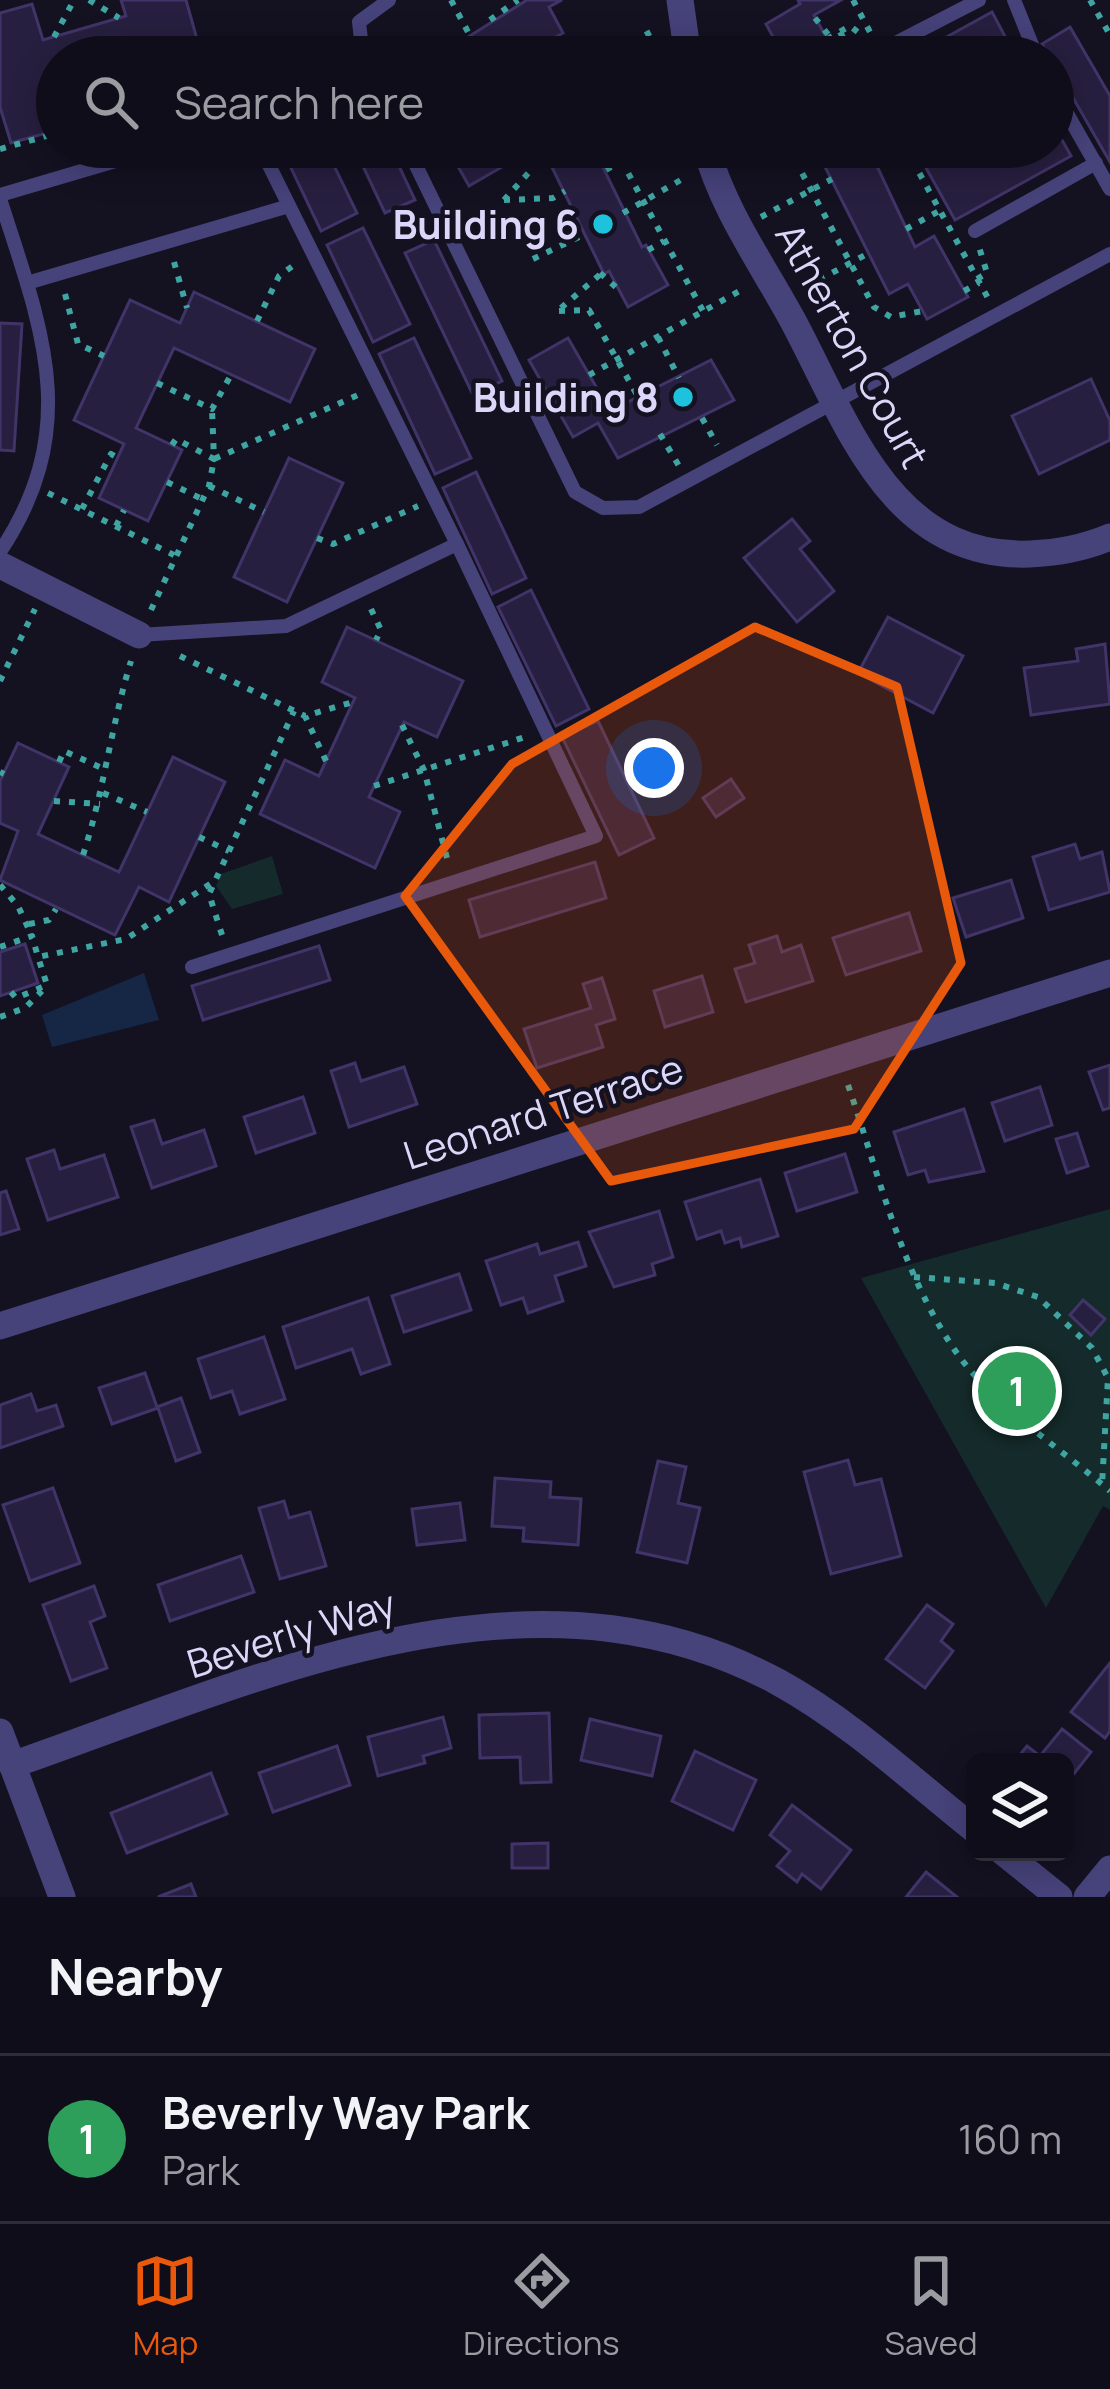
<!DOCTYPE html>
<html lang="en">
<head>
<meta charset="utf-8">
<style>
	:root { --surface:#0f0d19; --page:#181622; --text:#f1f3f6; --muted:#9b9ca2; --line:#2f2d38; --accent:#ea580c }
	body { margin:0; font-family:Manrope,sans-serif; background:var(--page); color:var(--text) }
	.controls { position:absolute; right:36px; bottom:36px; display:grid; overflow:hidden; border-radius:18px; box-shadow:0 6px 30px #0003 }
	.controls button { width:108px; height:108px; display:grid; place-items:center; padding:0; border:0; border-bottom:3px solid var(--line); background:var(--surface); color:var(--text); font:60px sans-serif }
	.you { position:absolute; left:654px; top:768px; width:42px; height:42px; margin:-30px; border:9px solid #fff; border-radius:50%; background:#1a73e8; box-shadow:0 0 0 18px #1a73e833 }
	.badge { display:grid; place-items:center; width:78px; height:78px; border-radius:50%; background:var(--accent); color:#fff; font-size:39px; font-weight:700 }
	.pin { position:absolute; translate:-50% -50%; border:6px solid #fff; box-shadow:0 3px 12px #0006 }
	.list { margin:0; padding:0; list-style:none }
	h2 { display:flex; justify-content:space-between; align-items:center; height:156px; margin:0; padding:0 48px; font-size:51px }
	h2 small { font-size:39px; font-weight:400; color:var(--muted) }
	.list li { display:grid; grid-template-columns:78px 1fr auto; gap:36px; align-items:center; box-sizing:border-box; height:168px; padding:0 48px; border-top:3px solid var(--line) }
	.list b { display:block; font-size:45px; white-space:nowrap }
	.list p { margin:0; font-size:39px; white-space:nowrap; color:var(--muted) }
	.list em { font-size:39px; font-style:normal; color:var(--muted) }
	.icon { flex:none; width:66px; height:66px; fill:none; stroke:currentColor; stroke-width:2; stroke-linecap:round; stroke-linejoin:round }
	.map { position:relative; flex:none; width:1110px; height:1897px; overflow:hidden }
	.search { position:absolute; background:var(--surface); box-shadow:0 6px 30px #0003; left:36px; right:36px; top:36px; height:132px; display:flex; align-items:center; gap:30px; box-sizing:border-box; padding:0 42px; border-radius:66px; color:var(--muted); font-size:45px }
	.sheet { height:324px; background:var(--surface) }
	nav { display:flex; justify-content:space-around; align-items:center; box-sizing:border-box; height:168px; border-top:3px solid var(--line); background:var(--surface); font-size:33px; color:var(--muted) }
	nav a { display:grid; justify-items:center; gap:6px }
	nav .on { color:var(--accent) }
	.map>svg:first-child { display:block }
	.green { fill:#152a2a }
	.water { fill:#162745 }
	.building { fill:#271f3f; stroke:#413468; stroke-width:3 }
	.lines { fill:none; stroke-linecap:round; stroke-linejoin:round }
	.path { stroke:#3fa5a2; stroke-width:6; stroke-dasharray:6 9; stroke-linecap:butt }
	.lane { stroke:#46427a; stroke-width:14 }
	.street { stroke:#46427a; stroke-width:27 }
	.marked { fill:#e8590c; fill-opacity:0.2; stroke:#e8590c; stroke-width:9; stroke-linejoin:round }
	.poi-dot { fill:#1fc2dd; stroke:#141121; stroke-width:4.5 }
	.labels { text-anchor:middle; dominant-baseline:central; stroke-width:9; stroke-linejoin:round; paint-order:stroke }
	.poi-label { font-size:39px; font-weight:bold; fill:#dcd6f9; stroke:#141121; text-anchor:end }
	.street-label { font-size:39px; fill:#dcd6f9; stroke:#141121 }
</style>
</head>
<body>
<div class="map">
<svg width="1110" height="1897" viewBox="0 0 1110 1897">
	<rect width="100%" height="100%" fill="#141121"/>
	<!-- green -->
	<g class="green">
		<polygon points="272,856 283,894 232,909 216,886 221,874"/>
		<polygon points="1110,1209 1110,1510 1103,1506 1046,1608 861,1278"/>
	</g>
	<!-- water -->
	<polygon class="water" points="144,973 159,1020 52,1047 42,1015"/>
	<!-- building -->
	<g class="building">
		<polygon points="121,0 186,0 202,57 57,57 57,130 11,143 0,107 0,13 32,4 43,40 126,16"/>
		<polygon points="527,0 562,0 549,7 563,33 520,57 436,57"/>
		<polygon points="798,0 841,0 814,15 837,57 784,57 766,24 800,4"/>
		<polygon points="992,12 1016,57 910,57"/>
		<polygon points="1070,27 1110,96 1110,162 1042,44"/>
		<polygon points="1053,124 1071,156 955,220 925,166 958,147 1053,147"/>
		<polygon points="281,147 325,147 357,213 321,231"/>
		<polygon points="354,147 390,147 415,200 385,213"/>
		<polygon points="447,147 498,147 507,164 469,186"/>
		<polygon points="565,147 593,147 642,247 646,245 668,285 628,307 609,271 604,274 547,157"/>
		<polygon points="815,147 868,147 915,247 934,236 968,297 927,319 908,284 889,294"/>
		<polygon points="363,228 410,324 373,342 327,245"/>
		<polygon points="434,240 502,381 473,395 405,253"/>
		<polygon points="194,292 315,349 290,402 174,348 136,428 182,450 148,521 99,498 124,444 74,420 130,300 180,323"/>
		<polygon points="0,323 22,324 14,451 0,450"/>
		<polygon points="414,338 471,458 435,474 379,354"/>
		<polygon points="568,338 610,411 711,360 734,400 618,458 598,423 573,437 529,360"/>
		<polygon points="1091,379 1110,421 1110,440 1039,474 1012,416"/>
		<polygon points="289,458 343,483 287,602 234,577"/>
		<polygon points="476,472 526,578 492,594 443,488"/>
		<polygon points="792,519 810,541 800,549 834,591 797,622 744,558"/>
		<polygon points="531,590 589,709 556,726 498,607"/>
		<polygon points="888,617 963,656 933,713 858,673"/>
		<polygon points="347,627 463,681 437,737 404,722 369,797 400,812 375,868 260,814 285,760 319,776 353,702 355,698 322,682"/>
		<polygon points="1105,644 1110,704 1031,715 1024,668 1078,661 1076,649"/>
		<polygon points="598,721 654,838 619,855 562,737"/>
		<polygon points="18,743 69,767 38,834 119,872 173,757 225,782 169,902 139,887 115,935 0,880 18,831 0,823 0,781"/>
		<polygon points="731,779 744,798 716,817 703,798"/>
		<polygon points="1075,844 1080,859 1102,852 1110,892 1049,910 1033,857"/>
		<polygon points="595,862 606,898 480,937 469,900"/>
		<polygon points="1011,880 1023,918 966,937 953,898"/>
		<polygon points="909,913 921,951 846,975 833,938"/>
		<polygon points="777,936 782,952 801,945 813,981 746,1002 735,969 755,963 749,945"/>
		<polygon points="25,944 38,983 0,996 0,952"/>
		<polygon points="319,946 330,980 203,1020 192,986"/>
		<polygon points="702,976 713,1012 665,1027 654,991"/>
		<polygon points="602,978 615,1019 596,1025 603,1047 537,1068 524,1029 591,1008 583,984"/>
		<polygon points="355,1063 361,1081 404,1067 417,1104 349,1127 331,1071"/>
		<polygon points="1110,1065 1110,1108 1103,1110 1089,1072"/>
		<polygon points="1040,1087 1052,1125 1005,1141 992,1103"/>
		<polygon points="303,1097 315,1133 256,1153 244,1117"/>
		<polygon points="964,1109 984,1171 929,1182 925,1170 908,1175 894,1132"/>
		<polygon points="154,1120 162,1144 204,1130 216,1166 152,1188 131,1127"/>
		<polygon points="1077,1133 1088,1166 1067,1173 1056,1139"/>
		<polygon points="54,1150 60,1169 104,1155 118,1197 48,1220 27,1159"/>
		<polygon points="845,1154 857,1192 797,1211 785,1173"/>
		<polygon points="760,1179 778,1236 742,1247 740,1238 725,1243 721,1231 697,1239 685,1202"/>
		<polygon points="6,1191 19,1229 0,1235 0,1193"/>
		<polygon points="659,1211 673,1257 652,1264 655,1275 614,1287 589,1232"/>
		<polygon points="578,1242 586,1266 555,1276 563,1301 528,1313 523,1298 501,1305 486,1261 537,1244 540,1254"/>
		<polygon points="459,1274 471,1310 404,1332 392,1296"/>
		<polygon points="368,1298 390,1364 361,1374 352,1349 296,1368 283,1327"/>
		<polygon points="1083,1300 1105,1319 1091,1335 1070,1315"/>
		<polygon points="264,1337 285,1399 240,1414 232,1391 211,1398 198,1359"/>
		<polygon points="145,1373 157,1407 181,1398 200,1452 176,1461 158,1408 112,1424 99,1388"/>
		<polygon points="31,1394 37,1411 56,1405 63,1426 0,1448 0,1405"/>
		<polygon points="848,1460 855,1485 881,1479 901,1556 831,1574 804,1472"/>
		<polygon points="658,1461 686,1467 678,1503 700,1508 687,1563 637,1552"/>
		<polygon points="495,1478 551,1482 550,1497 581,1499 578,1545 523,1541 524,1528 492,1526"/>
		<polygon points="53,1488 80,1563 30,1581 3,1505"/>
		<polygon points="284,1501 289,1518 310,1512 326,1566 280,1579 259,1508"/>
		<polygon points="460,1503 465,1540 417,1545 412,1509"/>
		<polygon points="241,1556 254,1592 170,1621 158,1585"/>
		<polygon points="94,1586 105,1616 90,1622 107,1668 71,1681 43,1605"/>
		<polygon points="927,1605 953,1624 941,1641 953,1651 925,1688 886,1659"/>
		<polygon points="1110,1663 1110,1731 1105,1738 1071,1712"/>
		<polygon points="549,1713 551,1782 521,1783 520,1757 480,1758 479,1715"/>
		<polygon points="443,1717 451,1748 423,1756 425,1763 378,1776 368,1737"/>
		<polygon points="590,1719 661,1736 652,1776 581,1760"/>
		<polygon points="1062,1729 1091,1752 1065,1785 1065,1762 1014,1762 1027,1746 1040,1756"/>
		<polygon points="337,1746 350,1785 273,1812 259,1773"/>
		<polygon points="695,1751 756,1780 733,1830 672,1801"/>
		<polygon points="211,1773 227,1814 127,1853 111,1813"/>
		<polygon points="792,1805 851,1850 821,1889 802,1874 797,1882 777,1866 790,1851 770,1835"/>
		<polygon points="548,1843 548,1868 512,1868 512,1844"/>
		<polygon points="926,1872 957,1897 906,1897"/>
		<polygon points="191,1884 196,1897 158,1897"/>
	</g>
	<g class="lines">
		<!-- path -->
		<g class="path">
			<polyline points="89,0 119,18"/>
			<polyline points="451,0 468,32"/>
			<polyline points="853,0 870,32"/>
			<polyline points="1090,0 1110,35"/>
			<polyline points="815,18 830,37"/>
			<polyline points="490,20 518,0"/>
			<polyline points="840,32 854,57"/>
			<polyline points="54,37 74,0"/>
			<polyline points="827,39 850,26 864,37"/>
			<polyline points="530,52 533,57"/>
			<polyline points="606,57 658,28"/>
			<polyline points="614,147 703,311"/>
			<polyline points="788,147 874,307 891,317 923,311"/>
			<polyline points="880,147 888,147"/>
			<polyline points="905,147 989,300"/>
			<polyline points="868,148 869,147"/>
			<polyline points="0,149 57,133"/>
			<polyline points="606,170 621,161"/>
			<polyline points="504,200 532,169 524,147"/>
			<polyline points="504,200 553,198 565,191"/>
			<polyline points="623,213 686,177"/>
			<polyline points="761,217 832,179"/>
			<polyline points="906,229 939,211"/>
			<polyline points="648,250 664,241"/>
			<polyline points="533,259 583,235"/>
			<polyline points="174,262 187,308"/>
			<polyline points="600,273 619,290"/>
			<polyline points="977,279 987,273 979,247"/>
			<polyline points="806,287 867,254"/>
			<polyline points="964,291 979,283"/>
			<polyline points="65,294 78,344 104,356"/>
			<polyline points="561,308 603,272"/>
			<polyline points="559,311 589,310 637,395"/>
			<polyline points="257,321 279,276 294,265"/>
			<polyline points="658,337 679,378"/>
			<polyline points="589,375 743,289"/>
			<polyline points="157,383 212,409 231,375"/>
			<polyline points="702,418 717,445"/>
			<polyline points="660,434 679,466"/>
			<polyline points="172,445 176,439 214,459 212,409"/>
			<polyline points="167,482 202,499"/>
			<polyline points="209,486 264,512"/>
			<polyline points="48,493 174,555"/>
			<polyline points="82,509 111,454 118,458"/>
			<polyline points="116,526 124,510"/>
			<polyline points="317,538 333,544 418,506"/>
			<polyline points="371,609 381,630 376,640"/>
			<polyline points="151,610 209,486 214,459 358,395"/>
			<polyline points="180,656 305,716"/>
			<polyline points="0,681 35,609"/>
			<polyline points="402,725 424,770 448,862"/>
			<polyline points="326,761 305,716 353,702"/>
			<polyline points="59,762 64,751 104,769"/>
			<polyline points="0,772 4,774"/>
			<polyline points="374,786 525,737"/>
			<polyline points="103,793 147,812"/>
			<polyline points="54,801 100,804"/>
			<polyline points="199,837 229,851"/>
			<path d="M83 855C104 791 111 726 131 661"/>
			<polyline points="0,885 18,906 32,936"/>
			<polyline points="29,924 49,920 56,909"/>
			<polyline points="222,935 209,894 294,711"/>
			<polyline points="0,947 32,936 38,957 126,939 213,882"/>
			<polyline points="11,992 16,998 47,985 38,957"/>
			<polyline points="0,1017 25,1008 42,991"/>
			<path d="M848 1085C878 1172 901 1271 954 1349 992 1405 1059 1447 1110 1491"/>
			<polyline points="914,1277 995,1283 1038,1297 1092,1348 1108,1378 1102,1485"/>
		</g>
		<!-- lane -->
		<g class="lane">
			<polyline points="1014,0 1037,57"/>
			<polyline points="880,51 979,0"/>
			<polyline points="363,57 359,22 389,0"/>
			<polyline points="1053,89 1110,189"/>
			<polyline points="260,147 457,544"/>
			<polyline points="407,147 575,492 603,508 639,507 1110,254"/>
			<polyline points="0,195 163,147"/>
			<path d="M0 199C42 329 83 427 0 552"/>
			<polyline points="975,231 1096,163"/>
			<polyline points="27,283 289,206"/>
			<polyline points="139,635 286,626 457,544 596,836 192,967"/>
		</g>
		<!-- street -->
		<g class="street">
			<polyline points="680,0 688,57"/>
			<path d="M706 147C722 208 762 264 792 319 848 423 890 559 1030 554 1058 553 1084 548 1110 537"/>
			<polyline points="0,565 139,635"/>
			<polyline points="0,1326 1110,973"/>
			<polyline points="0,1732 62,1897"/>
			<path d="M12 1765C254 1681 528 1547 778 1682 849 1721 911 1779 975 1830"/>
			<polyline points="1003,1852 1059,1897"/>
			<polyline points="1087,1897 1110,1869"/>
		</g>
	</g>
	<!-- marked area -->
	<path class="marked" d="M755 627 897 687 961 963 854 1129 611 1181 405 896 512 764Z"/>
	<!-- markers -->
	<g class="poi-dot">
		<circle cx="603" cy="224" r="12"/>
		<circle cx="683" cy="397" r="12"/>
	</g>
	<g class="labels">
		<!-- poi labels -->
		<g class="poi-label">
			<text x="579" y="224">Building 6</text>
			<text x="659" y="397">Building 8</text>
		</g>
		<!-- street labels -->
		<g class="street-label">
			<text transform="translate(853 345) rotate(61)">Atherton Court</text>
			<text transform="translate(543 1111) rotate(-18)">Leonard Terrace</text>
			<text transform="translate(291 1633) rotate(-17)">Beverly Way</text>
		</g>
	</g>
</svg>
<div class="controls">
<button><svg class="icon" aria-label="layers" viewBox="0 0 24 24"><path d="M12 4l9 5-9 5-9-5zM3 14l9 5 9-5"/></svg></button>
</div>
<div class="you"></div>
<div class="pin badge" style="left:1017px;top:1391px;background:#2e9e5b">1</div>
<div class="search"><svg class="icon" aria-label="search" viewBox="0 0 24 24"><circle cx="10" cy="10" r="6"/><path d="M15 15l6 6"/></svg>Search here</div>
</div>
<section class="sheet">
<h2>Nearby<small></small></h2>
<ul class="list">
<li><span class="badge" style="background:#2e9e5b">1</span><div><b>Beverly Way Park</b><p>Park</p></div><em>160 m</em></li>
</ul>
</section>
<nav>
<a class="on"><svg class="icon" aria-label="map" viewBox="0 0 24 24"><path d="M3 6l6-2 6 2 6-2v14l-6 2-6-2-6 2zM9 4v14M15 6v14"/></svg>Map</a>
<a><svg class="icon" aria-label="directions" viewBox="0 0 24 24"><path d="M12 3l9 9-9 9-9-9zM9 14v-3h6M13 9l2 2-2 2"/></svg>Directions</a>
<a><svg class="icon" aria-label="saved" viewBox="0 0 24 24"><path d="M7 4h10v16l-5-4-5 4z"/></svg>Saved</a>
</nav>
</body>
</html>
